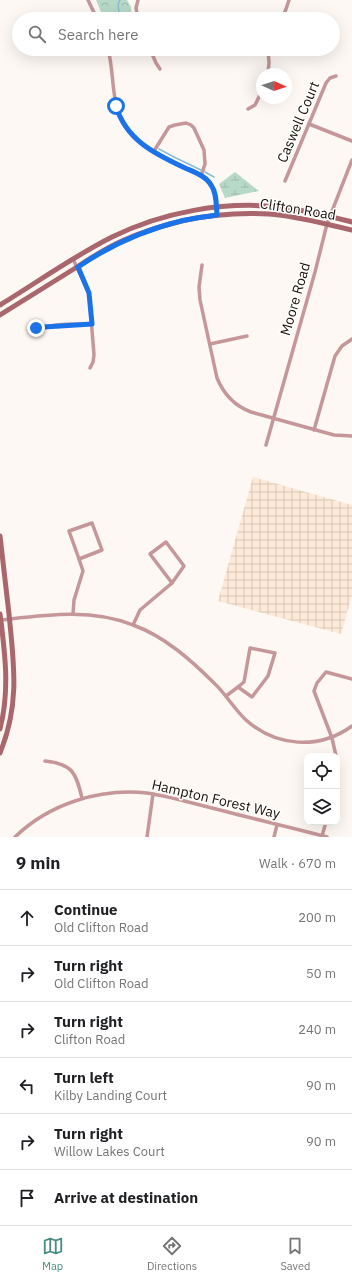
<!DOCTYPE html>
<html lang="en">
<head>
<meta charset="utf-8">
<style>
	:root { --surface:#fff; --page:#f2f2f2; --text:#202124; --muted:#757577; --line:#e0e0e0; --accent:#478c83 }
	body { margin:0; font-family:"IBM Plex Sans",sans-serif; background:var(--page); color:var(--text) }
	.controls { position:absolute; right:12px; bottom:12px; display:grid; overflow:hidden; border-radius:8px; box-shadow:0 4px 16px #0002 }
	.controls button { width:36px; height:36px; display:grid; place-items:center; padding:0; border:0; border-bottom:1px solid var(--line); background:var(--surface); color:var(--text); font:20px sans-serif }
	.compass { position:absolute; left:256px; top:68px; width:36px; height:36px; border-radius:50%; background:var(--surface); box-shadow:0 4px 16px #0002; rotate:93deg }
	.stop { position:absolute; width:12px; height:12px; margin:-9px; border:3px solid #1a73e8; border-radius:50%; background:#fff }
	.stop.end { background:#1a73e8; border-color:#fff; box-shadow:0 1px 4px #0008 }
	.list { margin:0; padding:0; list-style:none }
	h2 { display:flex; justify-content:space-between; align-items:center; height:52px; margin:0; padding:0 16px; font-size:17px }
	h2 small { font-size:13px; font-weight:400; color:var(--muted) }
	.list li { display:grid; grid-template-columns:26px 1fr auto; gap:12px; align-items:center; box-sizing:border-box; height:56px; padding:0 16px; border-top:1px solid var(--line) }
	.list b { display:block; font-size:15px; white-space:nowrap }
	.list p { margin:0; font-size:13px; white-space:nowrap; color:var(--muted) }
	.list em { font-size:13px; font-style:normal; color:var(--muted) }
	.icon { flex:none; width:22px; height:22px; fill:none; stroke:currentColor; stroke-width:2; stroke-linecap:round; stroke-linejoin:round }
	.map { position:relative; flex:none; width:352px; height:837px; overflow:hidden }
	.search { position:absolute; background:var(--surface); box-shadow:0 4px 16px #0002; left:12px; right:12px; top:12px; height:44px; display:flex; align-items:center; gap:10px; box-sizing:border-box; padding:0 14px; border-radius:22px; color:var(--muted); font-size:15px }
	.sheet { height:388px; background:var(--surface) }
	nav { display:flex; justify-content:space-around; align-items:center; box-sizing:border-box; height:56px; border-top:1px solid var(--line); background:var(--surface); font-size:11px; color:var(--muted) }
	nav a { display:grid; justify-items:center; gap:2px }
	nav .on { color:var(--accent) }
	.map>svg:first-child { display:block }
	.industrial { fill:url(#industrial-grid) }
	.forest { fill:url(#forest-crowns) }
	.wetland { fill:url(#wetland-marsh) }
	.lines { fill:none; stroke-linecap:round; stroke-linejoin:round }
	.stream { stroke:#88bdd6; stroke-width:1.5 }
	.minor { stroke:#c5979a; stroke-width:3.5 }
	.secondary { stroke:#a9676d; stroke-width:5 }
	.route { stroke:#1a73e8; stroke-width:5 }
	.labels { text-anchor:middle; dominant-baseline:central; stroke-width:3; stroke-linejoin:round; paint-order:stroke }
	.street-label { font-size:14px; fill:#1a1109; stroke:#fff }
</style>
</head>
<body>
<div class="map">
<svg width="352" height="837" viewBox="0 0 352 837">
	<defs>
		<pattern id="industrial-grid" width="8" height="8" patternUnits="userSpaceOnUse"><rect width="8" height="8" fill="#fde9d8"/><path d="M0 4h8M4 0v8" fill="none" stroke="#d8c7b8"/></pattern>
		<pattern id="forest-crowns" width="20" height="18" patternUnits="userSpaceOnUse"><rect width="20" height="18" fill="#b7d9c8"/><path d="M2 6a3 3 0 1 1 6 0M12 15a3 3 0 1 1 6 0" fill="none" stroke="#9db9aa"/></pattern>
		<pattern id="wetland-marsh" width="20" height="14" patternUnits="userSpaceOnUse"><rect width="20" height="14" fill="#b7d9c8"/><path d="M1 5h8M5 5V1M11 12h8M15 12V8" fill="none" stroke="#9db9aa"/></pattern>
	</defs>
	<rect width="100%" height="100%" fill="#fdf8f3"/>
	<!-- industrial -->
	<polygon class="industrial" points="253,477 352,505 352,595 341,634 218,601"/>
	<!-- forest -->
	<polygon class="forest" points="96,0 127,0 131,7 132,19 104,19"/>
	<!-- wetland -->
	<polygon class="wetland" points="235,172 259,191 225,198 219,184"/>
	<g class="lines">
		<!-- stream -->
		<g class="stream">
			<polyline points="116,19 119,12 118,4 120,0"/>
			<polyline points="159,149 176,158 201,170"/>
			<polyline points="205,172 214,177"/>
		</g>
		<!-- minor -->
		<g class="minor">
			<polyline points="88,0 97,19"/>
			<polyline points="138,0 136,8 138,19"/>
			<polyline points="282,19 286,9 289,0"/>
			<path d="M108 49C115 75 110 105 126 128 139 147 164 158 184 167 193 172 206 176 212 185 217 194 216 205 217 215"/>
			<polyline points="150,49 156,63 160,69"/>
			<polyline points="268,74 269,63 268,49"/>
			<polyline points="248,109 255,105 262,91"/>
			<polyline points="309,124 352,141"/>
			<polyline points="154,151 169,127 175,125 186,123 191,125 194,128 204,150 205,164 201,176"/>
			<polyline points="285,181 326,83 330,78 336,76"/>
			<polyline points="73,259 89,293 94,355 93,362 90,368"/>
			<path d="M202 265 199 287 200 300 217 378C224 395 235 406 251 412L334 435 352 436"/>
			<path d="M31 332C42 323 77 324 92 324"/>
			<polyline points="210,344 247,336"/>
			<polyline points="314,430 335,356 342,346 352,339"/>
			<polyline points="266,445 315,272 327,224 352,160"/>
			<polygon points="92,523 102,550 79,559 69,531"/>
			<polygon points="166,542 184,566 172,583 150,554"/>
			<polyline points="73,614 74,600 83,571 79,559"/>
			<path d="M1 620C45 615 91 608 133 625 164 636 191 660 214 683 226 694 234 709 246 720 276 747 319 750 352 726"/>
			<polyline points="133,625 140,610 172,583"/>
			<polygon points="250,648 275,653 268,676 252,697 238,687 244,682"/>
			<polyline points="226,696 238,687"/>
			<polyline points="336,756 332,738 314,691 317,683 326,672 352,679"/>
			<path d="M45 761C73 764 76 773 82 798"/>
			<polyline points="322,836 326,822"/>
			<path d="M15 837C49 804 99 788 147 793 173 797 198 805 224 811 258 820 293 828 327 837"/>
			<polyline points="147,837 153,794"/>
			<polyline points="274,837 277,825"/>
		</g>
		<!-- secondary -->
		<g class="secondary">
			<path d="M0 305C36 283 74 256 112 237 163 212 223 201 280 207 305 210 328 216 352 222"/>
			<path d="M0 315C26 299 51 283 77 267 92 257 108 247 124 240 170 220 219 211 269 214 297 216 325 224 352 230"/>
			<path d="M0 536C3 562 6 588 9 614 14 665 20 704 0 753"/>
			<path d="M0 614C5 653 10 690 0 729"/>
		</g>
	</g>
	<g class="lines">
		<!-- route -->
		<path class="route" d="M36 328 44 327 92 324 89 293 78 267C109 246 144 230 181 221 193 218 205 217 217 215 216 205 217 193 211 185 206 176 194 172 185 168 155 154 126 140 116 106"/>
	</g>
	<g class="labels">
		<!-- street labels -->
		<g class="street-label">
			<text transform="translate(298 122) rotate(-67)">Caswell Court</text>
			<text transform="translate(298 209) rotate(9)">Clifton Road</text>
			<text transform="translate(295 299) rotate(-74)">Moore Road</text>
			<text transform="translate(216 799) rotate(13)">Hampton Forest Way</text>
		</g>
	</g>
</svg>
<div class="controls">
<button><svg class="icon" aria-label="locate" viewBox="0 0 24 24"><circle cx="12" cy="12" r="6"/><path d="M12 2v4M12 18v4M2 12h4M18 12h4"/></svg></button>
<button><svg class="icon" aria-label="layers" viewBox="0 0 24 24"><path d="M12 4l9 5-9 5-9-5zM3 14l9 5 9-5"/></svg></button>
</div>
<svg class="compass" viewBox="-18 -18 36 36"><path d="M0-13l5 13h-10z" fill="#e53935"/><path d="M0 13l5-13h-10z" fill="#757577"/></svg>
<div class="stop" style="left:116px;top:106px"></div>
<div class="stop end" style="left:36px;top:328px"></div>
<div class="search"><svg class="icon" aria-label="search" viewBox="0 0 24 24"><circle cx="10" cy="10" r="6"/><path d="M15 15l6 6"/></svg>Search here</div>
</div>
<section class="sheet">
<h2>9 min<small>Walk · 670 m</small></h2>
<ul class="list">
<li><svg class="icon" aria-label="ahead" viewBox="0 0 24 24"><path d="M12 20V5M6 11l6-6 6 6"/></svg><div><b>Continue</b><p>Old Clifton Road</p></div><em>200 m</em></li>
<li><svg class="icon" aria-label="right" viewBox="0 0 24 24"><path d="M7 20v-9h11M14 6l5 5-5 5"/></svg><div><b>Turn right</b><p>Old Clifton Road</p></div><em>50 m</em></li>
<li><svg class="icon" aria-label="right" viewBox="0 0 24 24"><path d="M7 20v-9h11M14 6l5 5-5 5"/></svg><div><b>Turn right</b><p>Clifton Road</p></div><em>240 m</em></li>
<li><svg class="icon" aria-label="left" viewBox="0 0 24 24"><path d="M17 20v-9H6M10 6l-5 5 5 5"/></svg><div><b>Turn left</b><p>Kilby Landing Court</p></div><em>90 m</em></li>
<li><svg class="icon" aria-label="right" viewBox="0 0 24 24"><path d="M7 20v-9h11M14 6l5 5-5 5"/></svg><div><b>Turn right</b><p>Willow Lakes Court</p></div><em>90 m</em></li>
<li><svg class="icon" aria-label="arrive" viewBox="0 0 24 24"><path d="M6 21V4h12l-3 4 3 4H6"/></svg><div><b>Arrive at destination</b></div></li>
</ul>
</section>
<nav>
<a class="on"><svg class="icon" aria-label="map" viewBox="0 0 24 24"><path d="M3 6l6-2 6 2 6-2v14l-6 2-6-2-6 2zM9 4v14M15 6v14"/></svg>Map</a>
<a><svg class="icon" aria-label="directions" viewBox="0 0 24 24"><path d="M12 3l9 9-9 9-9-9zM9 14v-3h6M13 9l2 2-2 2"/></svg>Directions</a>
<a><svg class="icon" aria-label="saved" viewBox="0 0 24 24"><path d="M7 4h10v16l-5-4-5 4z"/></svg>Saved</a>
</nav>
</body>
</html>
